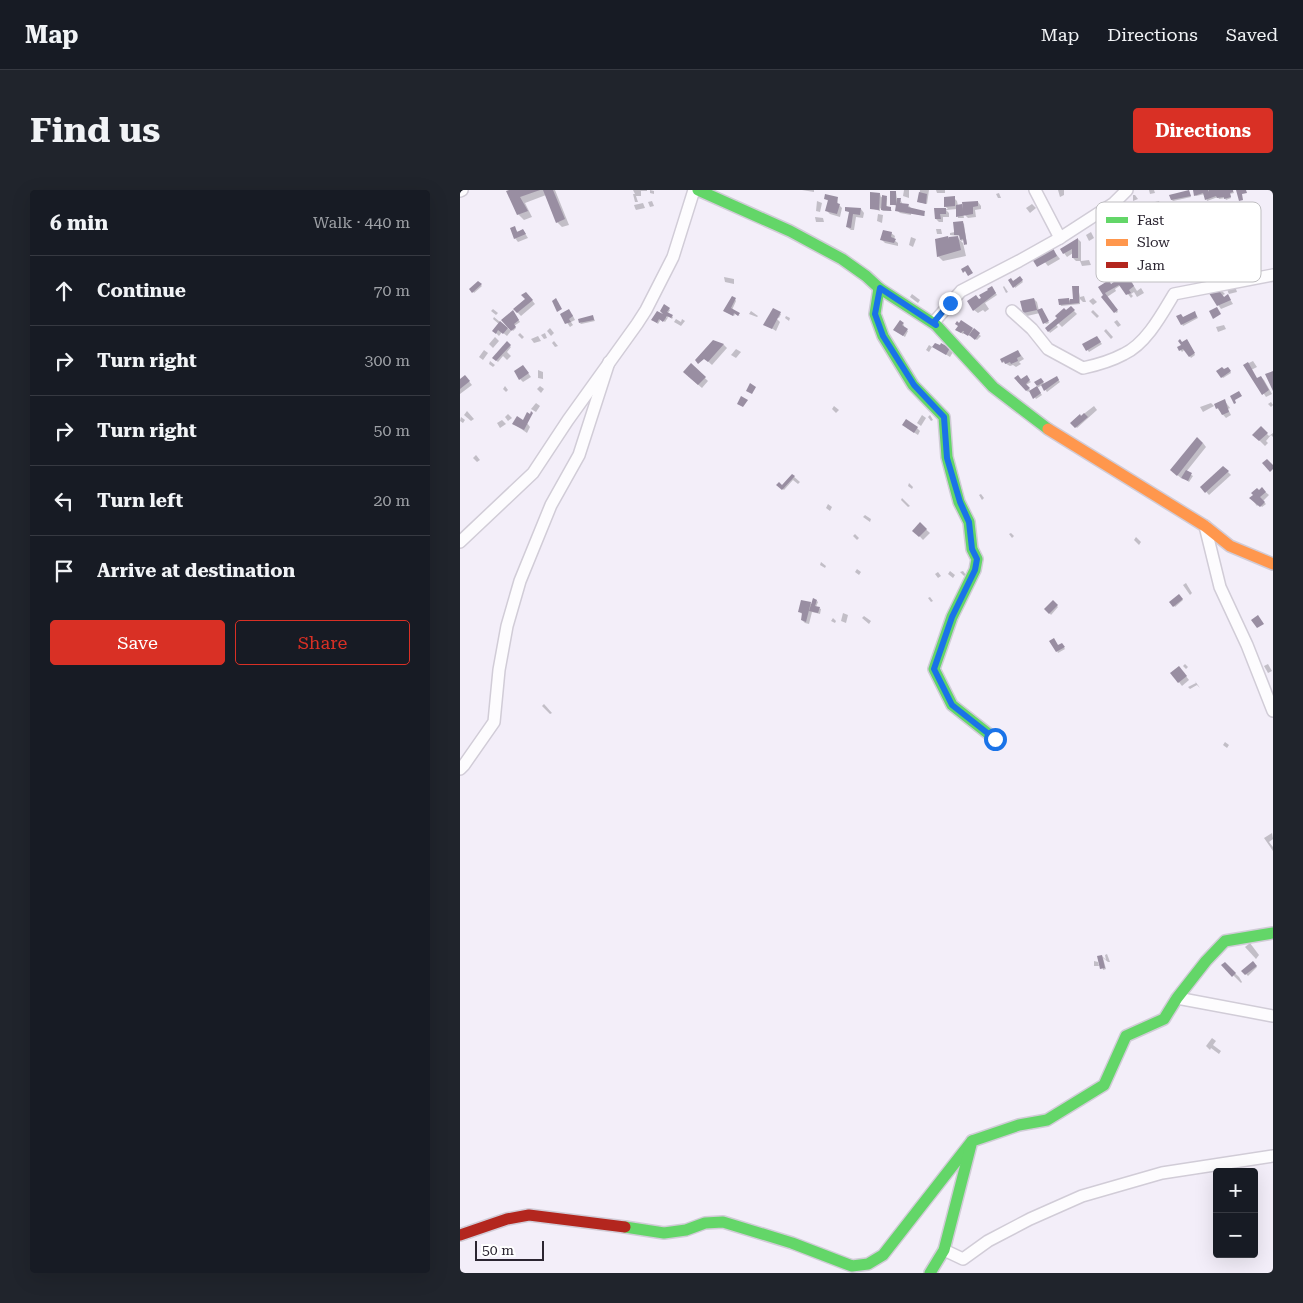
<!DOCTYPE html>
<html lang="en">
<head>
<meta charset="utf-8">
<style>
	:root { --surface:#171b24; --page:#20242c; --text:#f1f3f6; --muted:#9ea1a6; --line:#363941; --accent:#d93025 }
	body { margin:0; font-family:"Roboto Serif",serif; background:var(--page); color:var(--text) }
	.controls { position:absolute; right:15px; bottom:15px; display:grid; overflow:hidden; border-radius:5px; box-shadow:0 5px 20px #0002 }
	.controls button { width:45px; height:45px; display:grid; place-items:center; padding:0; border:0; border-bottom:1px solid var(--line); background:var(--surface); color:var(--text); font:25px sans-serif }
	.scale { position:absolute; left:15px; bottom:12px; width:69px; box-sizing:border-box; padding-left:5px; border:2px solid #2b2531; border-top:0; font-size:14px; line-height:18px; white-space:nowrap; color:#2b2531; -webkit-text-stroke:4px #fff; paint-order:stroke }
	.stop { position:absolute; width:15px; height:15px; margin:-11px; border:4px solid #1a73e8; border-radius:50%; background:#fff }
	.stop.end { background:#1a73e8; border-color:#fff; box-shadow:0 1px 5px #0008 }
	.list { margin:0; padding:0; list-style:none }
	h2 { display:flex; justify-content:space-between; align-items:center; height:65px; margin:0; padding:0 20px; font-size:21px }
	h2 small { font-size:16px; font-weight:400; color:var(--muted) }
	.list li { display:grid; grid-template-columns:32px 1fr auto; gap:15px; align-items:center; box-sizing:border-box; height:70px; padding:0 20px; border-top:1px solid var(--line) }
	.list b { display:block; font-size:19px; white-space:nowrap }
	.list em { font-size:16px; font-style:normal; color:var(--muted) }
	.actions { display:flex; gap:10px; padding:15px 20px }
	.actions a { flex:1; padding:11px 0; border:1px solid var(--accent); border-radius:5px; text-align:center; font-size:18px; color:var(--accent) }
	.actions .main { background:var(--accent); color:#fff }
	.icon { flex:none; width:28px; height:28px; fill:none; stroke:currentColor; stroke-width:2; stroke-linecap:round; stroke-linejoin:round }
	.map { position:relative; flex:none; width:813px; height:1083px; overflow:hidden; border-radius:5px }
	header { display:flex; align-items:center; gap:30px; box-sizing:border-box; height:70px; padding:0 25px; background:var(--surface); border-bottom:1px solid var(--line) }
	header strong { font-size:24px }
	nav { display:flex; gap:28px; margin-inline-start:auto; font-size:18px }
	.intro { display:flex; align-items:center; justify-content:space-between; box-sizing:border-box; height:120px; padding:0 30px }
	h1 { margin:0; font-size:35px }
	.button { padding:12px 22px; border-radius:5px; background:var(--accent); color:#fff; font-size:18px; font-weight:700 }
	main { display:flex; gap:30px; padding:0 30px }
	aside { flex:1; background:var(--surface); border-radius:5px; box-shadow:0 5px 20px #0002 }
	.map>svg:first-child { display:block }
	.shadow { fill:#0003 }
	.building { fill:#998ea2 }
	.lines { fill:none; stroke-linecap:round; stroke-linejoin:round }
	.street-casing { stroke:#d1ccd7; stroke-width:14 }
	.fast-casing { stroke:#d1ccd7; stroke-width:14 }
	.slow-casing { stroke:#d1ccd7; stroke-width:14 }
	.jam-casing { stroke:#d1ccd7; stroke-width:14 }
	.street { stroke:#fdfcfe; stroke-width:11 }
	.fast { stroke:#63d668; stroke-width:11 }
	.slow { stroke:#ff974d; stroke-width:11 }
	.jam { stroke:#b3261e; stroke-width:11 }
	.route { stroke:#1a73e8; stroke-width:6 }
	.key { fill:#fff; stroke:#bfbec1; stroke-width:1 }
	.key-label { font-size:14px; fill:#2b2531 }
</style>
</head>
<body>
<header>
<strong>Map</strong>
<nav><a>Map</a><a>Directions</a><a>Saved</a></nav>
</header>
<div class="intro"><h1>Find us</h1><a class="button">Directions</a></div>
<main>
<aside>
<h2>6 min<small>Walk · 440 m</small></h2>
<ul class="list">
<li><svg class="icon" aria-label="ahead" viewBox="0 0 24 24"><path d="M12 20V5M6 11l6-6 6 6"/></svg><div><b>Continue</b></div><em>70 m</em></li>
<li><svg class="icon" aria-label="right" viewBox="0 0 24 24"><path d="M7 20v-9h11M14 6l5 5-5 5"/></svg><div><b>Turn right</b></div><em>300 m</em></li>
<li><svg class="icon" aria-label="right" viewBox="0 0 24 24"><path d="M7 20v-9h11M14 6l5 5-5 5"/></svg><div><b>Turn right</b></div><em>50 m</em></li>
<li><svg class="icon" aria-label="left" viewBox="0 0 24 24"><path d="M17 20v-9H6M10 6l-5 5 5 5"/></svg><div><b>Turn left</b></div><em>20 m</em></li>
<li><svg class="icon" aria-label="arrive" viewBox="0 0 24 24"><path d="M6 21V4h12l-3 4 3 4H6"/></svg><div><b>Arrive at destination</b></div></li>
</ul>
<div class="actions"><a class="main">Save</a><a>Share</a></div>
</aside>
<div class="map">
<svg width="813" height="1083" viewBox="0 0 813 1083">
	<rect width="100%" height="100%" fill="#f3eef9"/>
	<!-- shadow -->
	<g class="shadow">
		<polygon points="52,0 95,0 109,35 102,37 97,32 86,5 65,13 72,27 64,30 58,24"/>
		<polygon points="173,0 187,0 187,1 181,1 181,6 176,6 178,12 175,12 173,4 175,4"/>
		<polygon points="190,0 194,1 194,4 190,3"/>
		<polygon points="342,0 354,0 354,2"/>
		<polygon points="444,0 449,0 449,8 443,6"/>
		<polygon points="460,0 469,0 467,14 459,12"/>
		<polygon points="476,0 485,0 485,3 477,3"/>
		<polygon points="598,0 604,0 604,5 600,7"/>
		<polygon points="689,0 694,0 695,3 690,4"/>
		<polygon points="740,0 773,0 774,3 770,4 771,8 766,10 765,8 759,9 758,7 747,11 745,4 736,6 735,5"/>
		<polygon points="436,2 437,9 440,9 443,15 448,15 452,19 464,22 465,26 451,23 451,25 440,23 437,20 437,16 431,14"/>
		<polygon points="729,2 731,7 713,11 712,10 711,5"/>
		<polygon points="539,3 541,8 538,8 536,4"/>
		<polygon points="420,4 421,7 427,8 427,18 430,18 432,21 423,21 420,18 420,21 411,18"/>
		<polygon points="673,5 675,5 678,9 673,11"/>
		<polygon points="377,8 378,14 382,18 380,27 370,24 367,21 369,11 365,9"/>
		<polygon points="494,8 497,11 498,16 501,16 504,19 518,12 521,16 521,19 515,20 516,27 508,28 503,23 504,28 498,28 497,19 486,20 489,23 489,27 483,27 483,32 479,32 476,29 476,20 488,19 485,16"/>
		<polygon points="192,11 194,16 190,17 188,12"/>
		<polygon points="357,11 362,13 360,22 356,21"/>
		<polygon points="699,11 704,28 698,29 695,12"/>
		<polygon points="183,13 185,18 176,20 175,18 174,15"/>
		<polygon points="572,14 576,18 570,23 566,18"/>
		<polygon points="391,18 401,19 404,23 403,28 396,27 394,40 391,40 387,37"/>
		<polygon points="418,24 423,25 422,33 417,31"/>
		<polygon points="355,27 363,28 364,32 356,32"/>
		<polygon points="503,33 504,34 507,55 505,54 504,50 501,51 501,46 490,45 490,43 495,42"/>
		<polygon points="54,38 58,42 63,40 68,48 58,52 55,48"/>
		<polygon points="476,39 481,39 482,44 477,44"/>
		<polygon points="631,42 634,48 629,51 626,45"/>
		<polygon points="431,43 435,46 434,50 438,53 438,56 425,53 421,49"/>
		<polygon points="451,47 456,49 453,57 449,55"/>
		<polygon points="488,47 495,51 498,48 503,53 506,66 483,71 478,66"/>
		<polygon points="618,49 621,52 621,71 629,70 631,75 622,76 620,71 616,71 613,68 613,63 607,67 604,63"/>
		<polygon points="593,60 600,69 588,76 584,71"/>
		<polygon points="264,87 274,89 274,94 265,92"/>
		<polygon points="560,88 563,92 555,98 553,92"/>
		<polygon points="18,92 22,96 14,103 11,99"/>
		<polygon points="664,93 672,93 677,101 681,98 684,103 677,107 674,102 671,104 673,106 671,108 661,95 655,99 656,101 647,107 658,122 656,123 643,107 643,104 652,95"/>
		<polygon points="544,96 548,102 546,103 543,97"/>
		<polygon points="775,96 777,102 769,104 768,102 767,98"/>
		<polygon points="618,97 620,107 624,106 626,112 623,112 620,109 620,114 601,116 599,111 614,110"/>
		<polygon points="533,99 537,105 525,113 529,119 525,122 523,120 518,123 514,120 520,110"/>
		<polygon points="761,100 765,104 763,105 764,108 768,106 773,114 761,119 749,101"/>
		<polygon points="66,103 75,114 61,126 57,122 67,110"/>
		<polygon points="452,104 460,110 458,113 450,107"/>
		<polygon points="633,108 637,112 633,115 629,111"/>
		<polygon points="275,109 276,111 272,120 280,126 275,124 274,126 266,122"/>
		<polygon points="574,109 577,112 579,121 583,121 589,133 586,134 585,133 580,123 567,126 564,123"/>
		<polygon points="205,116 210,120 208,123 213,127 212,129 209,126 205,132 201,129 198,134 194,131 197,123 208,128 201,121"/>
		<polygon points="611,118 617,124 602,137 596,131"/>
		<polygon points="33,119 38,123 36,125 31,121"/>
		<polygon points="313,120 321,124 319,128 314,126 320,132 316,141 305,134 310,125 316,128 311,123"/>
		<polygon points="633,120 639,126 637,128 631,122"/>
		<polygon points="291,121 298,126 297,127 289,124"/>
		<polygon points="54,123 60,132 54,136 56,138 53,141 43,130"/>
		<polygon points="112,124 115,130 111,132 113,135 110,137 102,125"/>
		<polygon points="736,124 738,128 723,136 722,134 723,128"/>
		<polygon points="133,126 135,131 121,134 120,133"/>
		<polygon points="326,126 330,128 329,131 325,128"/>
		<polygon points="34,127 51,141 47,146 42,142 39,146 34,141 39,134 33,129"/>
		<polygon points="216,129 221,132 222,129 225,131 221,136 214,132"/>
		<polygon points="657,130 661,135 658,137 654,132"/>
		<polygon points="441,132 444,135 443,137 448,141 445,147 436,141"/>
		<polygon points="594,132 598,137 590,143 587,138"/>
		<polygon points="764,135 766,139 758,142 756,137"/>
		<polygon points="499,136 512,139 521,146 517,150 510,145 510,146 504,142 503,144 498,141"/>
		<polygon points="90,138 94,143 91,146 87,141"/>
		<polygon points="646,139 653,147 651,149 644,141"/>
		<polygon points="60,143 64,147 62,149 58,145"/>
		<polygon points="85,143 87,148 84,149 81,145"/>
		<polygon points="78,146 81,151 74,153 71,149"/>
		<polygon points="35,147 39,151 33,158 29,154"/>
		<polygon points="638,149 642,154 629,162 624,155"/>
		<polygon points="94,151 98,156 95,157 92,153"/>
		<polygon points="253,152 264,155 267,158 252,175 241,165"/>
		<polygon points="728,152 735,165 731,168 725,159 722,162 719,158 723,155 722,153"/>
		<polygon points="47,153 51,157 47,162 51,166 47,170 43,166 38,172 33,168"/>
		<polygon points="482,154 493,162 490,167 474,157 480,157"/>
		<polygon points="469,155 472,157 469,162 466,160"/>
		<polygon points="276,159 281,162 276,168 271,165"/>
		<polygon points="24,160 28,163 23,170 19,167"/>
		<polygon points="558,161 564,169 559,172 561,174 556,177 553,175 550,176 543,172 542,170"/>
		<polygon points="30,171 35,175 33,177 29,174"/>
		<polygon points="793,171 797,177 791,180 797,189 801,187 804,190 812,204 806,207 785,175"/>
		<polygon points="231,175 248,191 242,198 228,186"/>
		<polygon points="769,179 771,183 763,188 762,187 764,180"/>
		<polygon points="66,180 71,187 63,192 60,189"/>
		<polygon points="78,180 83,182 83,189 78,188"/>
		<polygon points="566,187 571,192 566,195 571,201 578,196 576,192 582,190 584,194 598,189 600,192 587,202 582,195 577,198 582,205 576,209 570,200 568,202 556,188 561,191"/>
		<polygon points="8,190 12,195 0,204 0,191"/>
		<polygon points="45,196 48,200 46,202 43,199"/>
		<polygon points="80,196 84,199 81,203 77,199"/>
		<polygon points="764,210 770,218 768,219 771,225 766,228 757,218"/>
		<polygon points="811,212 813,215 811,217 808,214"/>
		<polygon points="76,213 80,216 76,222 71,219"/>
		<polygon points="751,213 754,216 743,222 740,217"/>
		<polygon points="374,216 379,220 376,223 372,219"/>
		<polygon points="634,216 637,220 617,238 612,233"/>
		<polygon points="7,221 14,229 11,231 4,225"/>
		<polygon points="48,224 52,228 48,231 45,227"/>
		<polygon points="462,225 466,228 461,236 457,233"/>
		<polygon points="470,225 473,230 471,231 468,227"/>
		<polygon points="1,227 5,230 3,233 0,231"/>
		<polygon points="42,230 46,234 40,238 37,233"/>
		<polygon points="67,233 70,237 67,243 54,234"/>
		<polygon points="447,238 457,238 460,241 458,245"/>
		<polygon points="801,238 809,246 813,243 813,247 811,245 806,251 808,253 805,256 794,245"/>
		<polygon points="743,253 746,257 726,282 733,286 729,292 722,287 721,288 715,283"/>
		<polygon points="16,265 20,270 17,272 13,268"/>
		<polygon points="763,277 771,285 749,305 742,297"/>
		<polygon points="332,285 340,292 338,294 333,290 324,300 318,295 322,296"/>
		<polygon points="449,293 453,297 452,299 448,296"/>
		<polygon points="802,299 809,305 803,311 806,314 802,317 799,314 797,316 791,308"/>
		<polygon points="521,304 524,308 522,310 519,305"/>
		<polygon points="442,308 450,316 448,317 441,310"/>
		<polygon points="368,314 372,317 370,321 366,318"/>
		<polygon points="405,325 411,329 410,332 403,327"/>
		<polygon points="460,334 470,343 463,350 454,340"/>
		<polygon points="551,343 554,346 552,348 549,344"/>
		<polygon points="395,344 399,348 397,350 393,346"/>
		<polygon points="676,347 681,352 679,355 674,350"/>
		<polygon points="361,372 366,376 365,378 360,375"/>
		<polygon points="397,379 401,382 399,385 395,382"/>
		<polygon points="490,381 495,385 493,388 488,384"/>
		<polygon points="503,381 506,385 504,386 500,382"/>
		<polygon points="478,382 481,386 478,388 475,384"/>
		<polygon points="726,393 732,403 730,405 723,395"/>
		<polygon points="719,406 723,410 715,417 711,412"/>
		<polygon points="470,407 473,411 471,412 468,408"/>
		<polygon points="357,411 358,412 356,417 361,419 360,424 352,422 349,434 345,433 342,430 343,425 339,421 350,413 352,415"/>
		<polygon points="593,412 598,417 591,425 586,419"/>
		<polygon points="383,423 388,425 386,433 381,431"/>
		<polygon points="404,426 411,431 409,434 402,428"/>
		<polygon points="373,428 376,431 375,433 371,431"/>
		<polygon points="602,455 605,459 598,463 597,461"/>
		<polygon points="725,474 728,477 726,479 723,476"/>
		<polygon points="808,474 812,481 808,483 804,476"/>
		<polygon points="722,481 729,490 722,496 712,483"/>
		<polygon points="735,491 740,498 737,495 730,499 728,497 736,493"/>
		<polygon points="84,514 92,523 90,524 82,516"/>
		<polygon points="765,552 769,555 767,558 763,555"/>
		<polygon points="812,643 813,649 809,652 813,657 813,661 804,648"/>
		<polygon points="790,753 799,765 796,769 785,757"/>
		<polygon points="647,764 650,772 648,772 643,768 646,779 643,780 642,766 646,770 645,765"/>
		<polygon points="634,771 638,772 639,776 634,776"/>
		<polygon points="793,773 797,777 788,786 783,781"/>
		<polygon points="765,774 779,787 782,792 781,793 763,775"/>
		<polygon points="752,848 756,851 753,855 761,861 759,864 751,858 750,860 746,856"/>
	</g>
	<!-- building -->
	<g class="building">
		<polygon points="49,0 80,0 60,7 68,21 57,25 46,1"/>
		<polygon points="83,0 93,0 105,29 96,33"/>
		<polygon points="729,0 731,6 711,10 709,5"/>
		<polygon points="733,0 748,0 749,2 749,0 773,0 773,2 770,3 771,7 764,9 764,7 757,8 756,6 745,10 743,3 734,6"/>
		<polygon points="776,0 786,0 787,3 782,4 783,10 779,11"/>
		<rect x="430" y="1" width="6" height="14"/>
		<polygon points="410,2 420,3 419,20 410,19"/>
		<polygon points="459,2 467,4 466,14 457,12"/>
		<polygon points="365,4 378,7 377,13 380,14 377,24 365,21 368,10 364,9"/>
		<polygon points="422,5 427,6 426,16 431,17 431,21 421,20"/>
		<polygon points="495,6 495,16 484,17 484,7"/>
		<polygon points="437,8 441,8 440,13 449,14 448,17 465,21 464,26 435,21"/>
		<polygon points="518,11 518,16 513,17 513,24 496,27 496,15 502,14 503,21 502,12"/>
		<polygon points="385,17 401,18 400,25 393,24 391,38 386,37 389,22 385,21"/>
		<polygon points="474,18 486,18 486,24 480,24 481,29 475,29"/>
		<polygon points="503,31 507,54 504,55 503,49 500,50 499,45 494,45 494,41 500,41 494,41 493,32"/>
		<polygon points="55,36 57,42 63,39 66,44 54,49 50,38"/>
		<polygon points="423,40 432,42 431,47 436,49 434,53 420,50"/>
		<polygon points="488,46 489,49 489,47 498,46 501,60 477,67 475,49"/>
		<polygon points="618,48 618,68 612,68 612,59 603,64 600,59"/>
		<polygon points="593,58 597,66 577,77 572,69"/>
		<polygon points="508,75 513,83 508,86 505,81 503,83 501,79"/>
		<polygon points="560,86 563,90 553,98 548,90 551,88 553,91"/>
		<polygon points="661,87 664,91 669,88 674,96 669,100 671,103 666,105 659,95 645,103 658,120 654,123 641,107 643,105 638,97 649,90 651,94"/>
		<polygon points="18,91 22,94 12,103 9,99"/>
		<polygon points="532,96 536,103 513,121 507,111 516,105 519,109 521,108 519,105 528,100 527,99"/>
		<polygon points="612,96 619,96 619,113 610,114 610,109 613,109"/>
		<polygon points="747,100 763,100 760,102 764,107 768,104 771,110 757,116"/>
		<polygon points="66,102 73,110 57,123 53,119 65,109 61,105"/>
		<polygon points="272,106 276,108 271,118 280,123 278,126 274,123 273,126 263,121"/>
		<polygon points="96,108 102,119 97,122 92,111"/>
		<polygon points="574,108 577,120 563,123 560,111"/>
		<polygon points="609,108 610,114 599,115 598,109"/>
		<polygon points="204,114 210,118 207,122 213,125 211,128 207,126 203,132 199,129 197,133 191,130 197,121 203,124 200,121"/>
		<polygon points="611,116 615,120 588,142 585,138 597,128 595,126 604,118 606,120"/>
		<polygon points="757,117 761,124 753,129 749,121"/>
		<polygon points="313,118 321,122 312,139 303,135"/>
		<polygon points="582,118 589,131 583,134 577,120"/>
		<polygon points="109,119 113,126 109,129 111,132 105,134 100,124"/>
		<polygon points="53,120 59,130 54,134 56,137 51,141 41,130"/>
		<polygon points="735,121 737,127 721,135 716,126 721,124 723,127"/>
		<polygon points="133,125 134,130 119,133 118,129"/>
		<polygon points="440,130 444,133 442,135 448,139 443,146 433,140"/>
		<polygon points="501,130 513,138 508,146 503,143 504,141 503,141 501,143 495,140 498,136 495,134 497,131 499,133"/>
		<polygon points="40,131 48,138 43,144 38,140 36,144 32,141"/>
		<polygon points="514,138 520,143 515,150 509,145"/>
		<polygon points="637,146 641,152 626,161 622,154"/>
		<polygon points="720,149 722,152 727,149 735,163 729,167 723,159 719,161 717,157 721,155 718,151"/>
		<polygon points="253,150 264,154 248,172 244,169 238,174 235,170"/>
		<polygon points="47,151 51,155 36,171 32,168"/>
		<polygon points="475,153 480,155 481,153 490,158 486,165 472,157"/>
		<polygon points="558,160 561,166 557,168 558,171 551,174 550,172 545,174 544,171 542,173 540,169"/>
		<polygon points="788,172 797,188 801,186 809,200 802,205 783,175"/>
		<polygon points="231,173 246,187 238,195 223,182"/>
		<polygon points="63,175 69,183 59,190 54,181"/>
		<polygon points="762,177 764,179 768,177 771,181 761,188 756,181"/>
		<polygon points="813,181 813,201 805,184"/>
		<polygon points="5,185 10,191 0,199 0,189"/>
		<polygon points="558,185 561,189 567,185 570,190 566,194 570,198 566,201 554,188"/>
		<polygon points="597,186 599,190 584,201 581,195"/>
		<polygon points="581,188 584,192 577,196 581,203 573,209 569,201 577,196 574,192"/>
		<polygon points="290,193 296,197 292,204 286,201"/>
		<polygon points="779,201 782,206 775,210 776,213 774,214 770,206"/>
		<polygon points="281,206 288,210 283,217 277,214"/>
		<polygon points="765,209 769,222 762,225 758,218 756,219 754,214"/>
		<polygon points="71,221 73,223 64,240 52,234 57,226 63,230 67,222 70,224"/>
		<polygon points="624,223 628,227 615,238 610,233 620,224 621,226"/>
		<polygon points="446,229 458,237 454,243 442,235"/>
		<polygon points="801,236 808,243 799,251 792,245"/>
		<polygon points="737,247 743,253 717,286 710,280"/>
		<polygon points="807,269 813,275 813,279 810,282 802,273"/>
		<polygon points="763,276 769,281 745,303 740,297"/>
		<polygon points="726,280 732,283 728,291 721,288"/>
		<polygon points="332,284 335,286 322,300 316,295 319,292 322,295"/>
		<polygon points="802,297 806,302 800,307 805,312 800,317 789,308 793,305 791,303 797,298 799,300"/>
		<polygon points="460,332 467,339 459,347 452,341"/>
		<polygon points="719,404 723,409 713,417 709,412"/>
		<polygon points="353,408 357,410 355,416 360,417 358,423 349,421"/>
		<polygon points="341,410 351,412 346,432 341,430 342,423 338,422"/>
		<polygon points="593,410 598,415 589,424 584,419"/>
		<polygon points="798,425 804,434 797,438 791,430"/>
		<polygon points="594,448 598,455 602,453 605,457 596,462 589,451"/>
		<polygon points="719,476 727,486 718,493 710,483"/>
		<polygon points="642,765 645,778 640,779 637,766"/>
		<polygon points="793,771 797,776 785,785 781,781"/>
		<polygon points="765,772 776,783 772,787 761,775"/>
	</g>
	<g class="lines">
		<defs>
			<g id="street">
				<polyline points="575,0 600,48"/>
				<polyline points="0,1 2,0"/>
				<path d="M552 121 572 139 588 159 623 178C637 175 651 171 664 164 686 154 702 124 714 104L813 85"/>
				<polyline points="476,135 474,132 501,101 559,71 600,48 654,13 667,0"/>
				<polyline points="745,336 760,397 787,455 813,521"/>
				<polyline points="0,352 73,283 108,230 177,134 186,120 213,67 234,0"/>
				<polyline points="0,579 4,575 34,532 39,480 47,436 60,391 91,315 119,265 149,172"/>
				<polyline points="717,808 813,826"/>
				<polyline points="484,1060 503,1069 528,1051 570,1029 622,1006 702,983 813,966"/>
			</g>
			<g id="fast">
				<polyline points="238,0 330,41 382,69 406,86 419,98 476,135 533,197 588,239"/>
				<polyline points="419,98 415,124 423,146 453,195 484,227 487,267 499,312 509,332 512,359 517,369 515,380 492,427 474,479 492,515 535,549"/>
				<polyline points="165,1037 204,1043 226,1040 245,1033 263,1032 332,1053 392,1076 408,1074 423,1065 512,951"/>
				<polyline points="470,1083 484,1060 512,951 559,935 587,930 644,895 666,846 704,829 717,808 746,771 765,751 813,743"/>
			</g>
			<polyline id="slow" points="588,239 745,336 770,356 813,374"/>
			<polyline id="jam" points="0,1045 47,1029 69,1025 165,1037"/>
		</defs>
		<!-- street casing -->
		<use href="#street" class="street-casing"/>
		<!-- fast casing -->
		<use href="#fast" class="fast-casing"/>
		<!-- slow casing -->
		<use href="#slow" class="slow-casing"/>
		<!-- jam casing -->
		<use href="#jam" class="jam-casing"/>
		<!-- street -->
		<use href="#street" class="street"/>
		<!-- fast -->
		<use href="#fast" class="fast"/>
		<!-- slow -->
		<use href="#slow" class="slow"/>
		<!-- jam -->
		<use href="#jam" class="jam"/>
	</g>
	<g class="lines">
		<!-- route -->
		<polyline class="route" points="490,113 474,132 476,135 420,98 415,124 423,146 454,195 484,227 487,268 500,312 509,332 512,359 517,369 515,380 492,427 474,479 492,515 535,549"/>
	</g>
	<!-- legend -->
	<rect x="636" y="12" width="165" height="80" rx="8" class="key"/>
	<rect x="646" y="27" width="22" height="6" fill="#63d668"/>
	<rect x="646" y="49" width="22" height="7" fill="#ff974d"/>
	<rect x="646" y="72" width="22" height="6" fill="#b3261e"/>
	<g class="key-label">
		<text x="677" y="35">Fast</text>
		<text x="677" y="57">Slow</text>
		<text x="677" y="80">Jam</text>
	</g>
</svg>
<div class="controls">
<button>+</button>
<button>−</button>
</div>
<div class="scale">50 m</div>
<div class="stop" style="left:535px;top:549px"></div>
<div class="stop end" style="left:490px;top:113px"></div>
</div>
</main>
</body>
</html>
